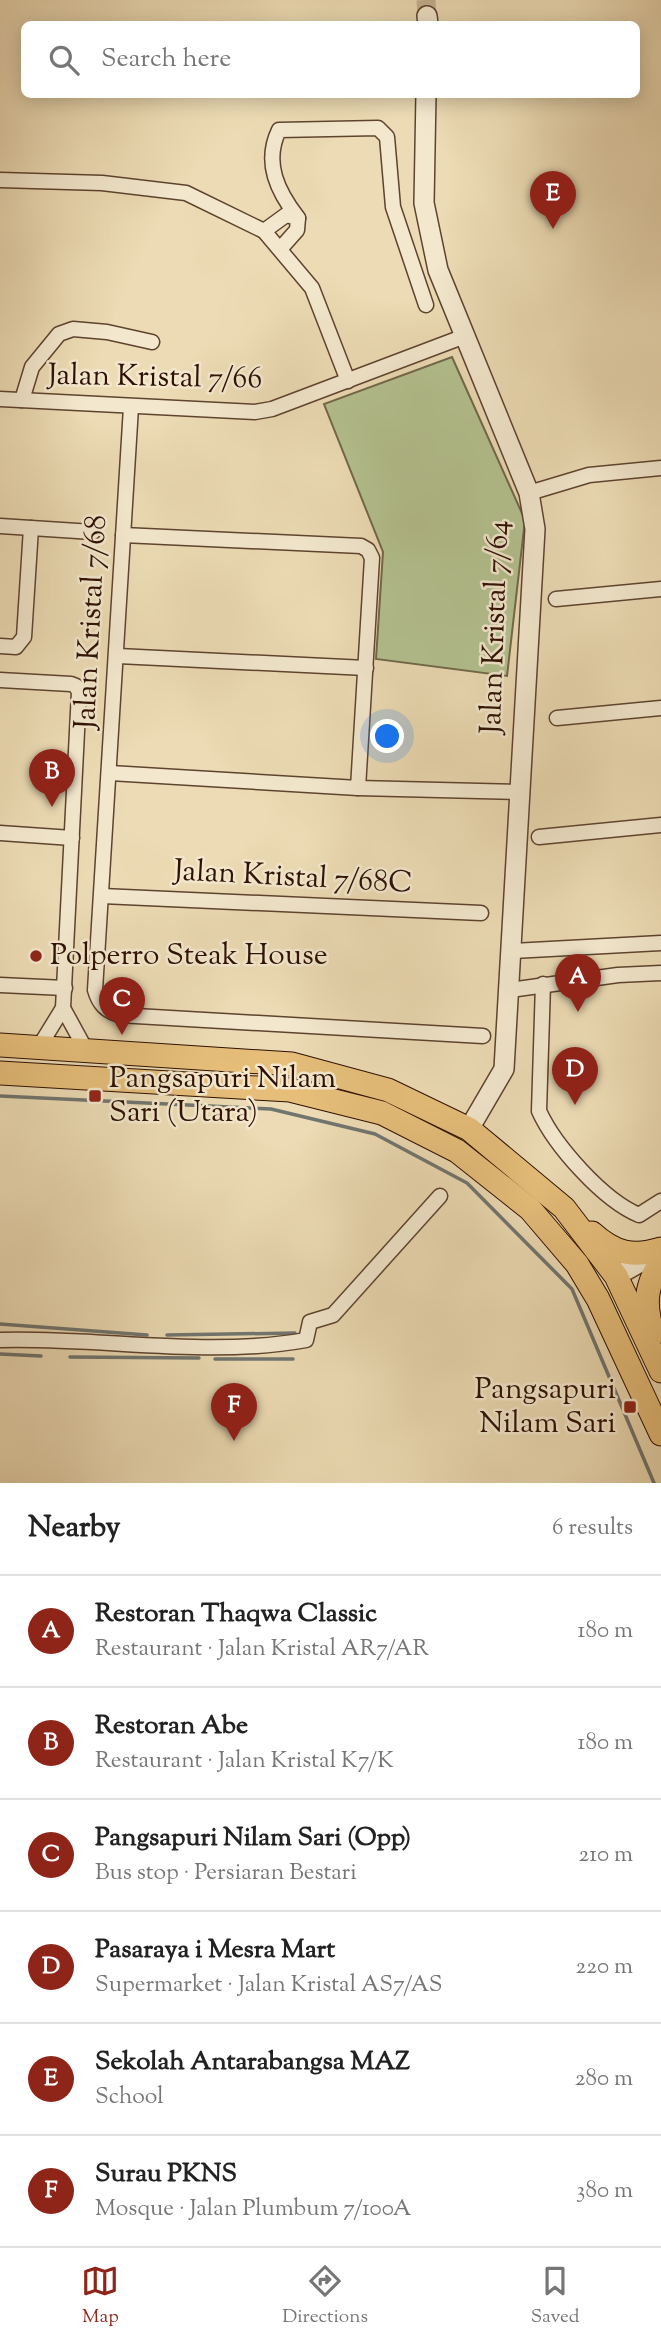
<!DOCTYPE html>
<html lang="en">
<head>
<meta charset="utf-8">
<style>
	:root { --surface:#fff; --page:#f6f6f6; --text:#222; --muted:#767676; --line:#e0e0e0; --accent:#8f2418 }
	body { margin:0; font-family:"Sorts Mill Goudy",serif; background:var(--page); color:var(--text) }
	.you { position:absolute; left:388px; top:737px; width:24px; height:24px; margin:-18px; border:5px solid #fff; border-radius:50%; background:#1a73e8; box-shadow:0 0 0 10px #1a73e833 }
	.badge { display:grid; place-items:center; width:46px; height:46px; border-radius:50%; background:var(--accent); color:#fff; font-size:23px; font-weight:700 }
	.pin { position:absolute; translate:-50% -58px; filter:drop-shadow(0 2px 4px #0008) }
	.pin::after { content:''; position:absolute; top:37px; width:24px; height:21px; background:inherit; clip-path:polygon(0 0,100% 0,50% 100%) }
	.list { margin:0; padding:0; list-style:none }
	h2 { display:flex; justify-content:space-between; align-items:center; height:91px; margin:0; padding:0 28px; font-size:30px }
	h2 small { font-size:23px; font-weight:400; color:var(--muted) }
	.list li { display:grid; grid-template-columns:46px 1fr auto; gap:21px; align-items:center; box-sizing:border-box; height:112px; padding:0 28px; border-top:2px solid var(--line) }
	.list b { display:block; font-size:26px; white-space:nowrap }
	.list p { margin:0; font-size:23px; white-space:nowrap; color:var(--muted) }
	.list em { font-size:23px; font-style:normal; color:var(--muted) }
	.icon { flex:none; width:38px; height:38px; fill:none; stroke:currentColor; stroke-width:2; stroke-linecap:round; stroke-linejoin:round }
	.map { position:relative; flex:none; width:661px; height:1483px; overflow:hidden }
	.search { position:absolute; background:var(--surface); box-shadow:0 4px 18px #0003; left:21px; right:21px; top:21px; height:77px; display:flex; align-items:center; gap:18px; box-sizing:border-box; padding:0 24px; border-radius:10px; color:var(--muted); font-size:26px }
	.sheet { height:763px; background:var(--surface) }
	nav { display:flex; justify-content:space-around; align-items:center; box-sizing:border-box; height:98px; border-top:2px solid var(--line); background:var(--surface); font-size:19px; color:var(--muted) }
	nav a { display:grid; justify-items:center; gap:4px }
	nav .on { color:var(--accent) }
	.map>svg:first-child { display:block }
	.green { fill:#b4c190; stroke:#71684a; stroke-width:2 }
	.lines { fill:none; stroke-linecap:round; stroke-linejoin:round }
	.stream { stroke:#717570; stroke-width:3.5 }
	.tertiary-tunnel { stroke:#c6b291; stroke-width:19; stroke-dasharray:19 10; stroke-linecap:butt }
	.minor-casing { stroke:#5e432f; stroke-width:17 }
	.tertiary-casing { stroke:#5e432f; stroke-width:22 }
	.primary-casing { stroke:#2e1003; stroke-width:25 }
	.minor { stroke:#f3e8ce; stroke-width:14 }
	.tertiary { stroke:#f3e8ce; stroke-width:19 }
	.primary { stroke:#e6be7a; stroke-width:23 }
	.poi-dot { fill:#8f2418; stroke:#f3e8ce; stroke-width:2.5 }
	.labels { text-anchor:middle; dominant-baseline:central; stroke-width:5; stroke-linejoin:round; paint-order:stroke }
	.street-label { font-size:30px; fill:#2e1003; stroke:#f3e8ce }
	.poi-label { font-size:30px; fill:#2e1003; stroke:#f3e8ce; text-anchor:start }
</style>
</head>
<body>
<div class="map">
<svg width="661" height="1483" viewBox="0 0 661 1483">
	<rect width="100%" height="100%" fill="#ecdbb4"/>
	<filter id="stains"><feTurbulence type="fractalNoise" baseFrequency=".00286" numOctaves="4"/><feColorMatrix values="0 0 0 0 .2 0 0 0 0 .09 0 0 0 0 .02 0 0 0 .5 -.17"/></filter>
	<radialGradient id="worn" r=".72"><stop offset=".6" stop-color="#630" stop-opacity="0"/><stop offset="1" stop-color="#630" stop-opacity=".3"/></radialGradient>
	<!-- green -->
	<polygon class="green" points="452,357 525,520 507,676 376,659 383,552 324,404"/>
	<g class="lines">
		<!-- stream -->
		<g class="stream">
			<polyline points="0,1096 271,1109 375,1134 467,1183 572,1289 654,1483"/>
			<polyline points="0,1324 147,1335"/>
			<polyline points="167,1335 295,1333"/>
			<polyline points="0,1354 41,1356"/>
			<polyline points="70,1357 199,1358"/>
			<polyline points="215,1359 293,1359"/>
		</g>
		<!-- tertiary-tunnel -->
		<polyline class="tertiary-tunnel" points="426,0 427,16"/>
		<defs>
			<g id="minor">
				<polyline points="0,180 102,183 186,193 264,231 312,288 348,381"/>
				<polyline points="264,231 286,215 298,218"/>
				<path d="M281 248 297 230 298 218C278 192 263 163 279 130L378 128 387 137 393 207 426 305"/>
				<polyline points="0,399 255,412 272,409 465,336"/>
				<polyline points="22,400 32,367 59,334 73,329 107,332 152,342"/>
				<path d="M131 407 95 990C99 1004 106 1011 119 1015L483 1036"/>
				<polyline points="529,493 589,475 661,468"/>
				<polyline points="0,526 93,532"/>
				<polyline points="123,535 361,546 368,550 372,558 358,788"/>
				<polyline points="556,599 661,589"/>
				<polyline points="0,646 16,647 24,637 31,528"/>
				<polyline points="118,656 366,668"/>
				<polyline points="0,680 71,684 76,686 79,692 63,1008 39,1047"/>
				<polyline points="557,718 661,708"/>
				<polyline points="110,773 358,788 519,792"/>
				<polyline points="0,833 72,838"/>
				<polyline points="539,837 661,825"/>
				<polyline points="102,896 481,913"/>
				<polyline points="513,951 661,943"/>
				<path d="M543 984 539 1111C555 1146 603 1200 639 1215L661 1201"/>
				<polyline points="0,985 65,988"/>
				<polyline points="510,990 618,975 661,973"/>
				<polyline points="63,1008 86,1050"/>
				<path d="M0 1340C101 1337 206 1358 306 1340L310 1322 333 1315 440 1196"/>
			</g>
			<g id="tertiary">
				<polyline points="427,16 428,24"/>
				<polyline points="426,94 424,203 438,270 529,493 535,529 504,1069 469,1129"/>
				<polyline points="616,1276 658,1252"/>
			</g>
			<g id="primary">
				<polyline points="0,1045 292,1064 388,1090 469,1129 564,1208 616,1276 661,1371"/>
				<polyline points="0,1073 290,1090 382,1113 457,1151 530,1209 577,1264 598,1299 661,1434"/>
				<path d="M592 1233C614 1253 633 1258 661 1249"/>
				<path d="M653 1334C644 1305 645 1287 661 1261"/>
			</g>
		</defs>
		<!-- minor casing -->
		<use href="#minor" class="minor-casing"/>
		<!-- tertiary casing -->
		<use href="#tertiary" class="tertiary-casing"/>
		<!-- primary casing -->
		<use href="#primary" class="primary-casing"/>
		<!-- minor -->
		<use href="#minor" class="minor"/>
		<!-- tertiary -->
		<use href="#tertiary" class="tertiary"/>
		<!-- primary -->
		<use href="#primary" class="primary"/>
	</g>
	<!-- markers -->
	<g class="poi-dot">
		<circle cx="36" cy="956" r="7"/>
		<rect x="88" y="1089" width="14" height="14" rx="3.5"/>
		<rect x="623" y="1400" width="14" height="14" rx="3.5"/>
	</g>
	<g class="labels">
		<!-- street labels -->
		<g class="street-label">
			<text transform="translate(155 378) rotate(1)">Jalan Kristal 7/66</text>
			<text transform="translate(92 622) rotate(-87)">Jalan Kristal 7/68</text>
			<text transform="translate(496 627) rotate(-88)">Jalan Kristal 7/64</text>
			<text transform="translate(293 878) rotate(3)">Jalan Kristal 7/68C</text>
		</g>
		<!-- poi labels -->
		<g class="poi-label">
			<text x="50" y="956">Polperro Steak House</text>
			<text x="109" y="1079">Pangsapuri Nilam<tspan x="109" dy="34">Sari (Utara)</tspan></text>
			<text x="616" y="1390" text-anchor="end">Pangsapuri<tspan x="616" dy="34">Nilam Sari</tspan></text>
		</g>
	</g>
	<rect width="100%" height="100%" filter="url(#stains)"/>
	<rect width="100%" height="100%" fill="url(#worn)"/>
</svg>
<div class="you"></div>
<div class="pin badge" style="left:578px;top:1012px">A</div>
<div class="pin badge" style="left:52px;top:807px">B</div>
<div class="pin badge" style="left:122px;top:1035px">C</div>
<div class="pin badge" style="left:575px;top:1105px">D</div>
<div class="pin badge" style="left:553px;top:229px">E</div>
<div class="pin badge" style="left:234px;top:1441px">F</div>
<div class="search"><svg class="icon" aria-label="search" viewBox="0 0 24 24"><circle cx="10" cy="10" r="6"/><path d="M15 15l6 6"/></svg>Search here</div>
</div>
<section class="sheet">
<h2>Nearby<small>6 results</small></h2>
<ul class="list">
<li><span class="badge">A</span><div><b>Restoran Thaqwa Classic</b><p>Restaurant · Jalan Kristal AR7/AR</p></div><em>180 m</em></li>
<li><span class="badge">B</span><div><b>Restoran Abe</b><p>Restaurant · Jalan Kristal K7/K</p></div><em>180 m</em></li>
<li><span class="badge">C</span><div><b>Pangsapuri Nilam Sari (Opp)</b><p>Bus stop · Persiaran Bestari</p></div><em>210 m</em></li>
<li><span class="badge">D</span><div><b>Pasaraya i Mesra Mart</b><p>Supermarket · Jalan Kristal AS7/AS</p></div><em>220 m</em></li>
<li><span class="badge">E</span><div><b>Sekolah Antarabangsa MAZ</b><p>School</p></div><em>280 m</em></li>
<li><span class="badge">F</span><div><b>Surau PKNS</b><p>Mosque · Jalan Plumbum 7/100A</p></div><em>380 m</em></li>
</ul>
</section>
<nav>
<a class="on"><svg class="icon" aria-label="map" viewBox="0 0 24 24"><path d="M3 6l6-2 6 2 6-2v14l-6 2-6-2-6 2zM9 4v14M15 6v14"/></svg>Map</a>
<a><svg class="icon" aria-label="directions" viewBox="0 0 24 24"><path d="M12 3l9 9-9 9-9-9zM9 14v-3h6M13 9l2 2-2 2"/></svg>Directions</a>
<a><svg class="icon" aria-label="saved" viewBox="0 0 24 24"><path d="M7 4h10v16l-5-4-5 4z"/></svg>Saved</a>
</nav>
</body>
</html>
